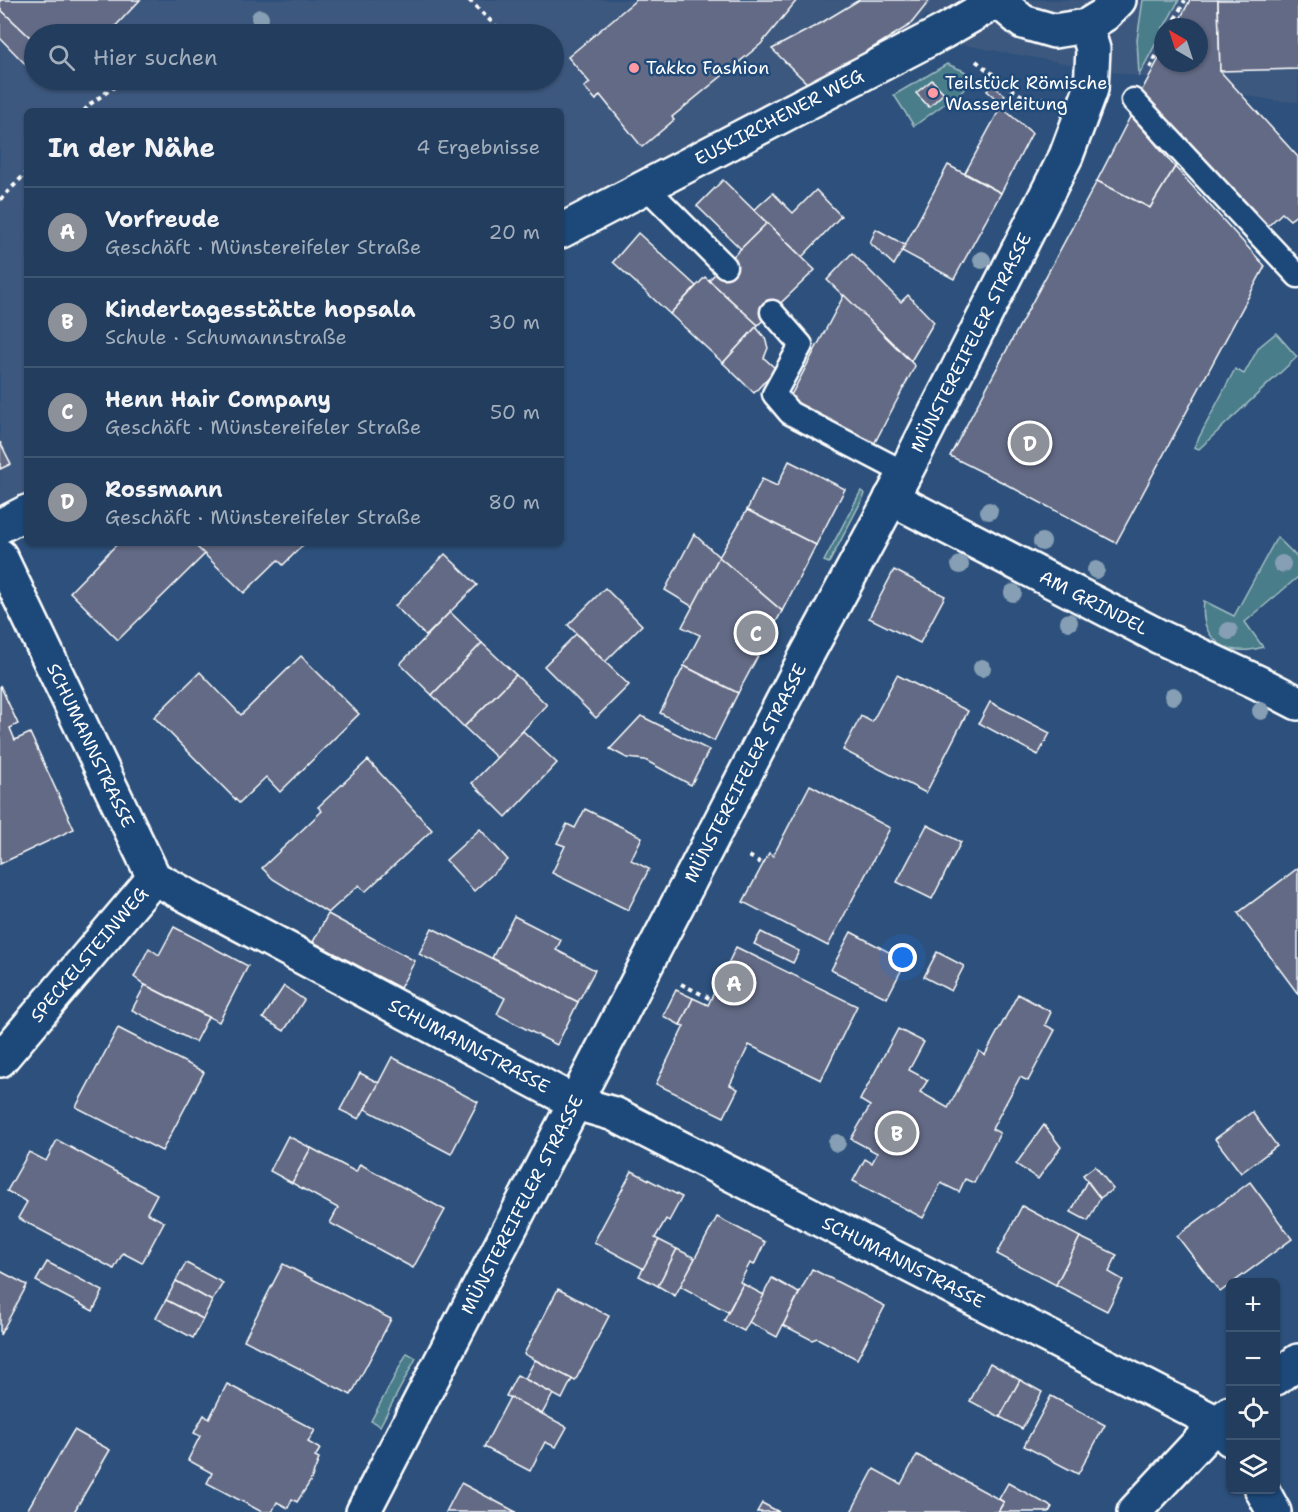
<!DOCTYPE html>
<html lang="de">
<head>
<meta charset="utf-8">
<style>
	:root { --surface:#223d5d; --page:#2a4463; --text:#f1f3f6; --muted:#a2aebc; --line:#3f5672; --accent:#8c9099 }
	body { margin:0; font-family:"Shantell Sans",sans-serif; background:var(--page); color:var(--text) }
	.controls { position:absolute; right:18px; bottom:18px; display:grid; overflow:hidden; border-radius:9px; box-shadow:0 2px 4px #0004 }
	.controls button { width:54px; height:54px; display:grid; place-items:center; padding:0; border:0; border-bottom:2px solid var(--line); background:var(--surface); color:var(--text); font:30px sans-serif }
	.compass { position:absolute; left:1154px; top:18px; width:54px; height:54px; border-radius:50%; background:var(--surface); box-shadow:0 2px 4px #0004; rotate:321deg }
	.you { position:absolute; left:903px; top:958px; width:21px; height:21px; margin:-15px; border:4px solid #fff; border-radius:50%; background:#1a73e8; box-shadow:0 0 0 9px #1a73e833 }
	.badge { display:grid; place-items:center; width:39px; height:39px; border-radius:50%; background:var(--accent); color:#fff; font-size:20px; font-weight:700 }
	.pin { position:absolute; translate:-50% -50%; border:3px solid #fff; box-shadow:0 2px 6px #0006 }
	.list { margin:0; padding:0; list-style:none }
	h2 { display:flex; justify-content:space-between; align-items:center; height:78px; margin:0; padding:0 24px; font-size:26px }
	h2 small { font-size:20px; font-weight:400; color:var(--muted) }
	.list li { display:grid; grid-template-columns:39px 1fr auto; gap:18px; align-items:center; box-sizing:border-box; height:90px; padding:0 24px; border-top:2px solid var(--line) }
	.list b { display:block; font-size:22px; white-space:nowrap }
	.list p { margin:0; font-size:20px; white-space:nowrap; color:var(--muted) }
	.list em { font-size:20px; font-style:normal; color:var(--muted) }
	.icon { flex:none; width:33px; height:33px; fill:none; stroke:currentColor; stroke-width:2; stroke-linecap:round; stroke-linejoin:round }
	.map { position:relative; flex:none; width:1298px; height:1512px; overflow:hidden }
	.search { position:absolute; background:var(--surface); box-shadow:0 2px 4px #0004; left:24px; top:24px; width:540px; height:66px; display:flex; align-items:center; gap:15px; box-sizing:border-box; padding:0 21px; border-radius:33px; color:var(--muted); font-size:22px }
	.panel { position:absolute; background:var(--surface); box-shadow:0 2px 4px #0004; left:24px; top:108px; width:540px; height:438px; border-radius:9px }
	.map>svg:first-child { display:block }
	.built { fill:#3d597f; fill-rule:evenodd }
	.green { fill:#487d8a; stroke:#a4bec4; stroke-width:1.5 }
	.building { fill:#636b85; stroke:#fff; stroke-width:1.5 }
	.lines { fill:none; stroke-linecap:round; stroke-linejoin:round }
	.lane-casing { stroke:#fff; stroke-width:27 }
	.street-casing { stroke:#fff; stroke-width:38 }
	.secondary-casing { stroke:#fff; stroke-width:38 }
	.path { stroke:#fff; stroke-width:4; stroke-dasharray:4.5 4.5; stroke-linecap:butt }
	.lane { stroke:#1f4a7a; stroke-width:22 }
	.street { stroke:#1f4a7a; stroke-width:33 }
	.secondary { stroke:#1f4a7a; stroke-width:33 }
	.tree { fill:#879fb4 }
	.poi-dot { fill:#ff9aa2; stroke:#1f4a7a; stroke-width:2 }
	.labels { text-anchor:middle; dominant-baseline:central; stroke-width:5; stroke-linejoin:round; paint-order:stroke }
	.poi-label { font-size:18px; fill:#fff; stroke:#1f4a7a; text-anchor:start }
	.street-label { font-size:18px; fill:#fff; stroke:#1f4a7a }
</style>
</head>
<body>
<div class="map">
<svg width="1298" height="1512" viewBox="0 0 1298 1512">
	<rect width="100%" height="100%" fill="#2d517c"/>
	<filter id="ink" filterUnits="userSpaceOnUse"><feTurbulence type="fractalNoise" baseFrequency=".0167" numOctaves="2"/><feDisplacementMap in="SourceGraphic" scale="12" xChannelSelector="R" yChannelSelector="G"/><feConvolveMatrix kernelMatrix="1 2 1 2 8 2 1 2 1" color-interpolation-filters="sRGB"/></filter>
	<g filter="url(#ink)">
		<!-- built -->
		<path class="built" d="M0 0H1298V102L1278 101 964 45 926 14 915 30 561 216V111H27V498L18 503 0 504ZM1163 27H1199V63H1163ZM34 34H554V80H34Z"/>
		<!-- green -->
		<g class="green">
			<polygon points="1143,0 1179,0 1164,27 1163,27 1163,30 1139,75 1137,40"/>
			<polygon points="947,64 964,71 976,81 914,126 894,95"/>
			<polygon points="1276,333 1297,357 1199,449 1194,447 1235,369 1244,374 1259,347"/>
			<polygon points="861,491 865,494 829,563 824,561"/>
			<path d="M1277 537 1298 558V577L1245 622 1263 647C1227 658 1199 640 1204 601L1234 616Z"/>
			<polygon points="407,1353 416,1358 380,1426 371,1421"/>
		</g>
		<!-- building -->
		<g class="building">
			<polygon points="0,0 140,0 108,34 80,34 74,28 68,34 34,34 34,41 0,9"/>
			<polygon points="636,0 797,0 761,44 672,117 674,120 642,147 600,95 596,100 584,87 590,83 568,57"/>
			<polygon points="859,0 930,0 910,25 810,86 772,49 821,23"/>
			<polygon points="1190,0 1218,0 1220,71 1298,157 1298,214 1290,220 1282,213 1267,227 1141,92 1163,51 1163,63 1199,63 1199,27 1176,27"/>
			<polygon points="1218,0 1298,0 1298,69 1220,71"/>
			<polygon points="0,9 34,41 34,73 0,38"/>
			<polygon points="47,80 67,80 59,89"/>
			<polygon points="932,80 944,93 929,107 916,93"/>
			<polygon points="992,85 1005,95 1000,102 987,91"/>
			<polygon points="1001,107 1032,133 1001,193 965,173"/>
			<polygon points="1131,115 1175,167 1150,208 1097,181"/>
			<polygon points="948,165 1001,193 954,279 902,251"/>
			<polygon points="1175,167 1265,266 1116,543 1000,481 950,456 1097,181 1150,208"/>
			<polygon points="723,180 767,223 741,249 697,206"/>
			<polygon points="816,190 841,216 802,257 754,210 773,193 793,213"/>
			<polygon points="767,223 815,270 758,325 709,280"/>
			<polygon points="876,229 905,245 894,265 870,243"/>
			<polygon points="638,233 696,286 670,314 613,262"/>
			<polygon points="852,253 901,302 908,295 934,322 911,361 827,280"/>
			<polygon points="705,277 758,325 723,363 670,314"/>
			<polygon points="844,295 915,366 873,446 788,401"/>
			<polygon points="756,327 765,338 768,348 764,358 776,369 754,393 723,363"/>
			<polygon points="0,442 11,464 0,469"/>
			<polygon points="789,461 845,489 816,545 747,510 762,479 777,486"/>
			<polygon points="747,510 816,545 782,611 719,557"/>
			<polygon points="694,534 719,557 693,607 665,590"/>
			<polygon points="118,543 193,543 205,554 118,640 70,592"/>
			<polygon points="193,543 305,543 283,565 278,560 244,593"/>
			<polygon points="445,554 477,585 426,636 395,606"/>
			<polygon points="719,557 782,611 738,693 684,666 700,635 682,627"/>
			<polygon points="894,570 945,596 920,643 869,618"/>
			<polygon points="605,588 642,625 605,662 568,625"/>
			<polygon points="450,612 482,643 432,695 400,664"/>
			<polygon points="576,634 629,685 596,718 544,666"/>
			<polygon points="482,643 516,675 464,727 432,695"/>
			<polygon points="301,656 359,714 280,792 266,777 239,803 154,717 200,672 241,715"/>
			<polygon points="684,666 738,693 714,741 660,713"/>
			<polygon points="516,675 547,705 497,758 464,727"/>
			<polygon points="897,675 968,711 926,793 843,750 861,716 872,722"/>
			<polygon points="0,685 18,724 10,728 15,740 30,733 74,829 0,864"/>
			<polygon points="990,702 1050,733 1038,755 979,723"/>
			<polygon points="641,716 709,750 691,785 645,760 627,758 610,749"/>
			<polygon points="523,731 557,763 506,817 472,783"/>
			<polygon points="368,760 432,830 365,892 359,885 328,913 273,879 262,868 322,811 318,807"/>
			<polygon points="810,785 890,828 828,946 743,902 769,853 773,856"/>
			<polygon points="585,809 642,837 631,860 649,869 628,910 552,873 565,846 557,843 567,824 575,828"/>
			<polygon points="927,825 961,842 932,899 897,882"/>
			<polygon points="480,829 508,860 474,891 446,860"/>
			<polygon points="1298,868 1298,994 1238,913"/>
			<polygon points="328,914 415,961 400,988 313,942"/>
			<polygon points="514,916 561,940 556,950 595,970 578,1002 492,958"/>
			<polygon points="174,927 248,966 219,1022 145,985 134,977 149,948 159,955"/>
			<polygon points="432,928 578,1002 557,1045 497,1014 505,998 419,954"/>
			<polygon points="761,932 799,951 793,963 754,944"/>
			<polygon points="851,932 906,961 887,998 831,970"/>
			<polygon points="736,947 857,1006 821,1080 749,1045 730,1085 738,1089 724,1117 656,1084 684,1026 680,1025 693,998 708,1005"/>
			<polygon points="937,952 964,966 951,991 924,977"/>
			<polygon points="145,985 208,1017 195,1042 132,1010"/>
			<polygon points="284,986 304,1000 284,1031 263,1018"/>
			<polygon points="676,990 693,998 680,1025 663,1016"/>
			<polygon points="1018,994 1051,1012 1045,1025 1055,1030 1028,1081 1020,1077 992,1129 1000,1133 974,1183 965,1179 959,1192 941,1183 923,1218 853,1181 865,1159 872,1163 877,1153 851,1139 870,1106 860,1100 898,1029 924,1042 909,1070 928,1080 920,1092 948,1108 979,1051 985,1055"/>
			<polygon points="118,1028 204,1072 162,1151 76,1107"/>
			<polygon points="392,1057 478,1102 451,1154 365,1109"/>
			<polygon points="360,1073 379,1083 359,1119 340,1110"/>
			<polygon points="1252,1112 1277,1146 1241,1173 1215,1139"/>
			<polygon points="1044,1125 1061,1147 1038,1179 1016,1164"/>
			<polygon points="288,1136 311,1148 292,1183 270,1171"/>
			<polygon points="57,1140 157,1194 147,1213 164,1222 142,1263 123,1253 114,1269 18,1218 27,1202 7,1191 29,1152 46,1161"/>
			<polygon points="311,1148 356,1172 360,1164 445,1210 413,1268 330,1223 338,1208 292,1183"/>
			<polygon points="1095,1166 1113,1189 1100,1198 1083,1175"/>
			<polygon points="632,1171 682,1197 669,1221 666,1219 655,1238 659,1240 644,1269 594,1242"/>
			<polygon points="1087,1181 1100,1198 1088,1221 1071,1212"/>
			<polygon points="1250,1182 1292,1239 1220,1292 1177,1236"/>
			<polygon points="1022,1206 1080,1237 1056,1285 997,1254"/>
			<polygon points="717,1217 765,1242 754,1265 750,1263 740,1282 743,1284 728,1312 680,1286"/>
			<polygon points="1080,1237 1117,1255 1109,1272 1123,1280 1107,1311 1056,1285"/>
			<polygon points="659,1240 677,1249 658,1286 639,1276"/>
			<polygon points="677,1249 695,1258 675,1296 658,1286"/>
			<polygon points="47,1262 103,1291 93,1311 36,1281"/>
			<polygon points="186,1263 223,1283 212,1301 176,1281"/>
			<polygon points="283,1264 391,1319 351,1395 244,1340"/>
			<polygon points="812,1269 885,1306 857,1359 817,1338 812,1340 783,1325"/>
			<polygon points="0,1271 27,1285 0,1335"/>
			<polygon points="772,1278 799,1293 777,1337 749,1322"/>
			<polygon points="176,1281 212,1301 203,1319 166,1300"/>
			<polygon points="743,1284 764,1295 744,1331 724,1321"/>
			<polygon points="558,1289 609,1316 575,1381 524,1354"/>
			<polygon points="166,1300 203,1319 193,1338 156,1318"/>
			<polygon points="535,1360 572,1379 562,1399 525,1379"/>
			<polygon points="990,1363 1020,1380 1000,1417 970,1401"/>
			<polygon points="517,1375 553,1394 542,1414 506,1396"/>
			<polygon points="1020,1380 1042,1392 1022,1429 1000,1417"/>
			<polygon points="227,1384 315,1430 308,1442 320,1449 315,1457 319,1459 310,1482 297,1502 292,1499 288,1508 277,1502 272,1512 262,1512 207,1483 212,1473 188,1460 200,1436 194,1433 204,1415 209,1419"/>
			<polygon points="1051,1396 1105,1425 1078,1474 1024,1446"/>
			<polygon points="510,1397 567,1427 556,1447 545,1442 530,1471 484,1447"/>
			<polygon points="74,1430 110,1450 74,1512 26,1512"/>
			<polygon points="917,1455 1004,1502 998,1512 851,1512 874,1469 901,1484"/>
			<polygon points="461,1483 516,1512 446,1512"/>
			<polygon points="1008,1483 1052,1507 1049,1512 998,1512 1004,1502 999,1499"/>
			<polygon points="762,1503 779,1512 757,1512"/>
		</g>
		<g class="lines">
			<defs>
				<g id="lane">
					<polyline points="1133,100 1298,276"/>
					<polyline points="646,187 725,266"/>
					<polyline points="772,312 801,345 774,394 790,413 905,473"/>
				</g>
				<g id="street">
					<path id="s1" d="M561 231 943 32 997 1"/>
					<path id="s2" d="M891 498 1160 637 1257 682 1298 703"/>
					<polyline points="0,526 27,512"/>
					<path id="s3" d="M0 556 154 878 576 1103 614 1114 1217 1423 1230 1439"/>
					<path id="s4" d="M0 1060 154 878"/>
					<polyline points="1276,1378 1298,1361"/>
					<polyline points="1262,1490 1274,1512"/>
					<polyline points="1134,1512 1217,1423 1230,1413"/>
				</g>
				<g id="secondary">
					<polyline points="997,0 1023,22 1054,31 1086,26 1104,15 1119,0"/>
					<path id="s5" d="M363 1512 804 660 905 473 1066 156 1091 89 1093 49 1086 26"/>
				</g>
			</defs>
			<!-- lane casing -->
			<use href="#lane" class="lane-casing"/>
			<!-- street casing -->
			<use href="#street" class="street-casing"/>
			<!-- secondary casing -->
			<use href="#secondary" class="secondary-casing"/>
			<!-- path -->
			<g class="path">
				<polyline points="469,0 503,33"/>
				<polyline points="1171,27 1185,0"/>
				<polyline points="976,61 1014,91 1031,101 1045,98"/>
				<polyline points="1150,68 1163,43"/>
				<polyline points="84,111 90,104 114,87"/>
				<polyline points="0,200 27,172"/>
				<polyline points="749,856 763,864"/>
				<polyline points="681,984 711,999"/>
			</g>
			<!-- lane -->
			<use href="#lane" class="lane"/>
			<!-- street -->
			<use href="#street" class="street"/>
			<!-- secondary -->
			<use href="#secondary" class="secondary"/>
		</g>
		<!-- trees -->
		<g class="tree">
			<circle cx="260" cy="18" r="9"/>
			<circle cx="982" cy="260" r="9"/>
			<circle cx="989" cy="511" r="9"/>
			<circle cx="1042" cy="542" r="9"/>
			<circle cx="1282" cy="564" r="9"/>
			<circle cx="960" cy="565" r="9"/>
			<circle cx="1096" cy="570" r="9"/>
			<circle cx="1013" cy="593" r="9"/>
			<circle cx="1069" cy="622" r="9"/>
			<circle cx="1229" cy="631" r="9"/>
			<circle cx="982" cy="668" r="9"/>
			<circle cx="1173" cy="696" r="9"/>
			<circle cx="1261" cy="711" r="9"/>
			<circle cx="837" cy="1143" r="9"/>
		</g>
	</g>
	<!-- markers -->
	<g class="poi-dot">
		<circle cx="634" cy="68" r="6"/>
		<circle cx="933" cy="93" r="6"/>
	</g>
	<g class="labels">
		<!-- poi labels -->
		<g class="poi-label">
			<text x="646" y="68">Takko Fashion</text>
			<text x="945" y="83">Teilstück Römische<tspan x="945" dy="21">Wasserleitung</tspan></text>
		</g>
		<!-- street labels -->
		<g class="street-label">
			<text stroke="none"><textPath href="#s1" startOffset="246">EUSKIRCHENER WEG</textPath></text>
			<text stroke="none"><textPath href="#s5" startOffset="1318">MÜNSTEREIFELER STRASSE</textPath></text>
			<text stroke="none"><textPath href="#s2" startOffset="228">AM GRINDEL</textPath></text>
			<text stroke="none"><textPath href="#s3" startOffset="210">SCHUMANNSTRASSE</textPath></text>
			<text stroke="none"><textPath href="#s5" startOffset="832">MÜNSTEREIFELER STRASSE</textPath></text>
			<text stroke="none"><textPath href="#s4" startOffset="138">SPECKELSTEINWEG</textPath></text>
			<text stroke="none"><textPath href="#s3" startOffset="714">SCHUMANNSTRASSE</textPath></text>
			<text stroke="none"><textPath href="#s5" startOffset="346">MÜNSTEREIFELER STRASSE</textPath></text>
			<text stroke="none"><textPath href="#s3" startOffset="1200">SCHUMANNSTRASSE</textPath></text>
		</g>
	</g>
</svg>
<div class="controls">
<button>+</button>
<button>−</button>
<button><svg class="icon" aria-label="locate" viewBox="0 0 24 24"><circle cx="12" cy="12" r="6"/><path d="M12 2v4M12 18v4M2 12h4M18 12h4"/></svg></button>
<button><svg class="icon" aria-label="layers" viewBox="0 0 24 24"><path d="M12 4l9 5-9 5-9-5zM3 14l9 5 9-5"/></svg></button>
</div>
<svg class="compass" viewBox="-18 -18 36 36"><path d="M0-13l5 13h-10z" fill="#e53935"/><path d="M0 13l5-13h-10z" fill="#a2aebc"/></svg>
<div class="you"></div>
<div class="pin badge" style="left:734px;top:983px">A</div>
<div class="pin badge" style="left:897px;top:1133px">B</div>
<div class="pin badge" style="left:756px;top:633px">C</div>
<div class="pin badge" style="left:1030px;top:443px">D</div>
<div class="search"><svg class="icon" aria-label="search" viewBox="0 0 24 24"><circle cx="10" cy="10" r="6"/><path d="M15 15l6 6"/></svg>Hier suchen</div>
<section class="panel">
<h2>In der Nähe<small>4 Ergebnisse</small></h2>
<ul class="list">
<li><span class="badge">A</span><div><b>Vorfreude</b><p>Geschäft · Münstereifeler Straße</p></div><em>20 m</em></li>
<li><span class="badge">B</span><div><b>Kindertagesstätte hopsala</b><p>Schule · Schumannstraße</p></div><em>30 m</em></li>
<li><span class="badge">C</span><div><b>Henn Hair Company</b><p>Geschäft · Münstereifeler Straße</p></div><em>50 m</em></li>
<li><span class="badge">D</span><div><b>Rossmann</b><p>Geschäft · Münstereifeler Straße</p></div><em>80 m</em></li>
</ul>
</section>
</div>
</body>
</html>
